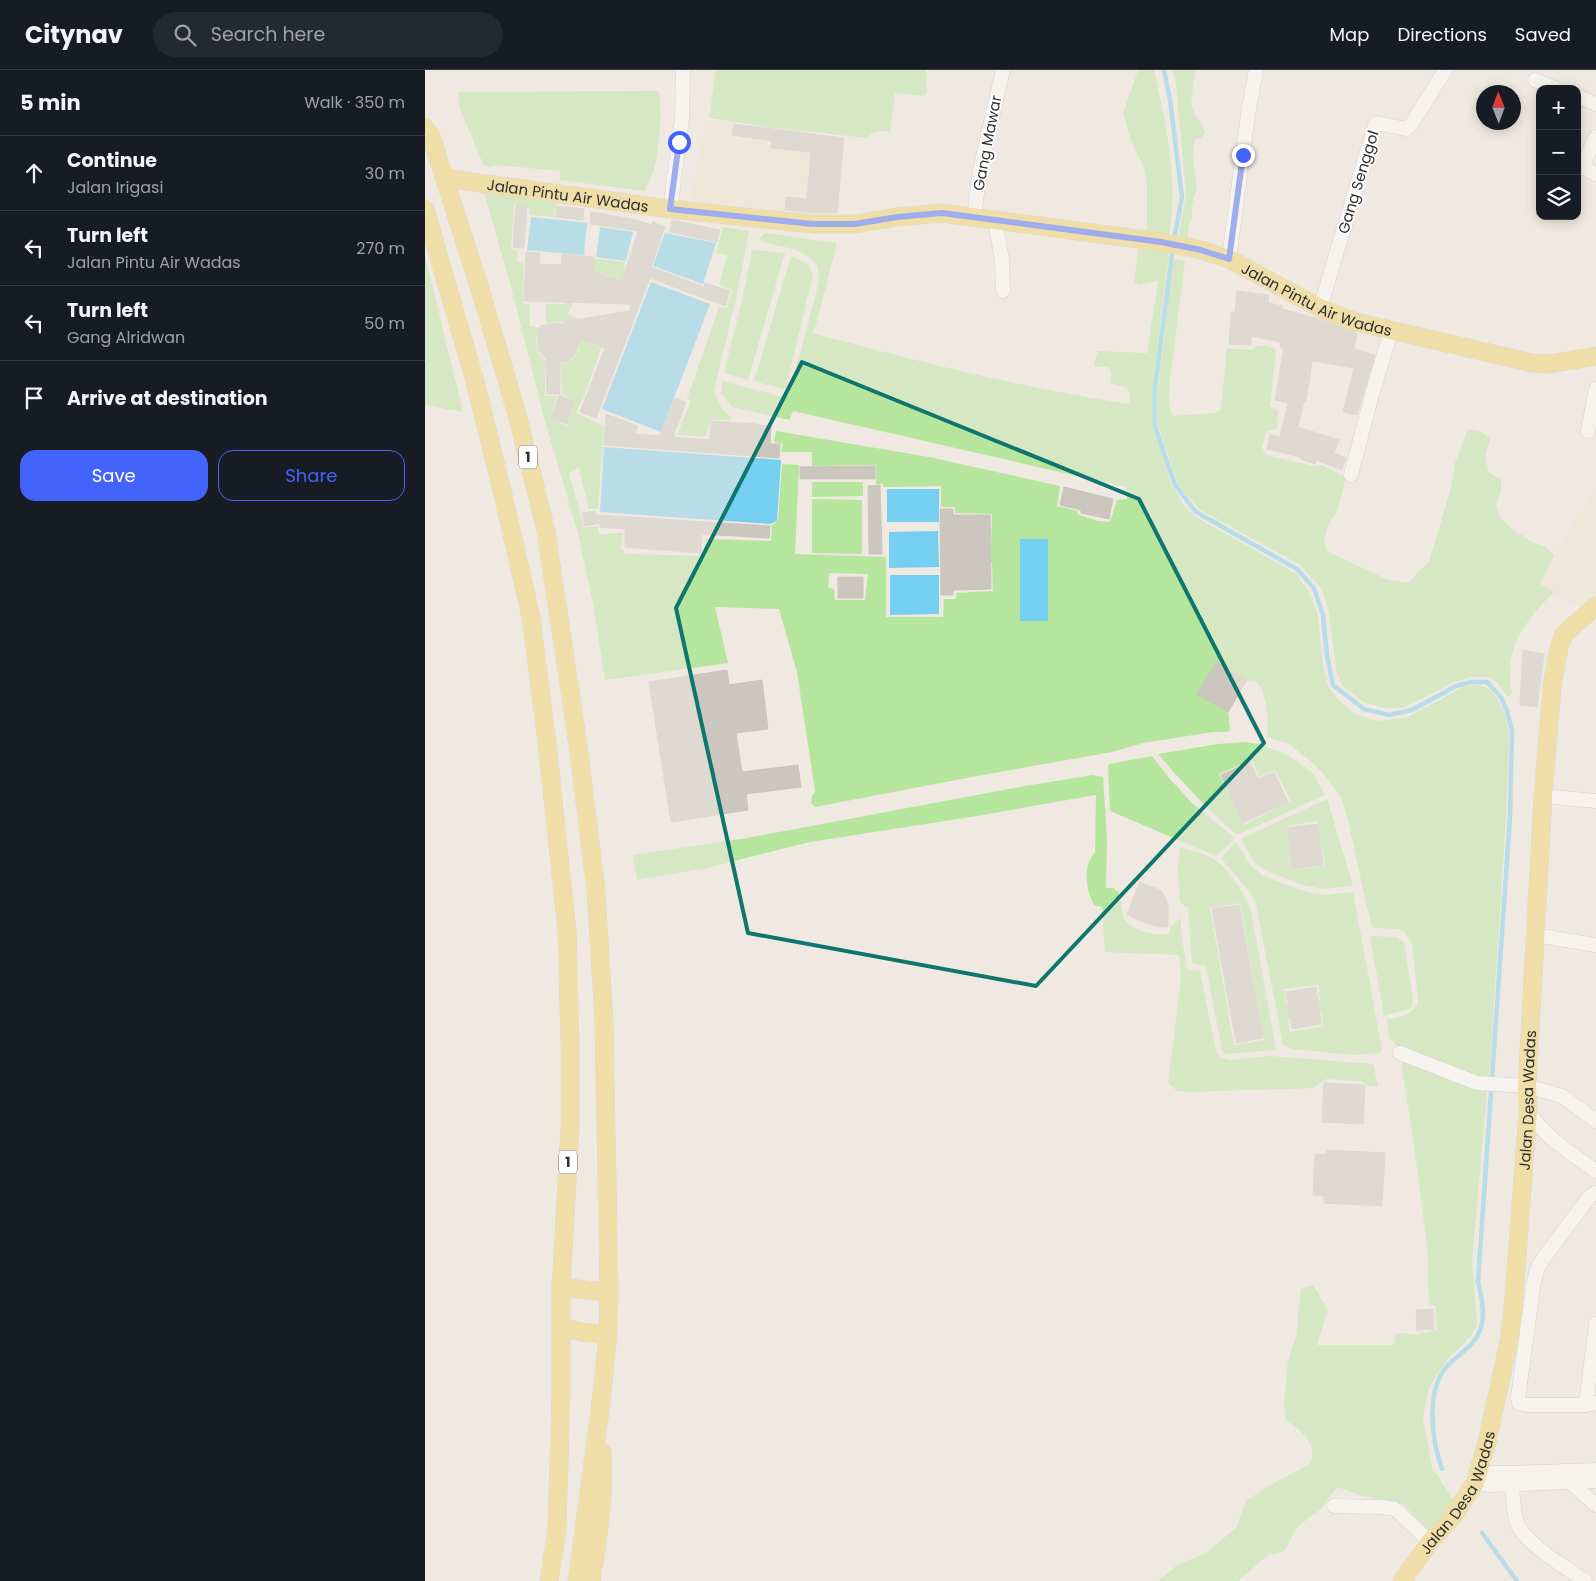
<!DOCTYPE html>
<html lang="en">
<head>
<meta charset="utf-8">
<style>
	:root { --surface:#171b24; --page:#242831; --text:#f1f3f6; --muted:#9ea1a6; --line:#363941; --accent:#4264fb }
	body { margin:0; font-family:Poppins,sans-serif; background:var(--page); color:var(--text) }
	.controls { position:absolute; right:15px; top:15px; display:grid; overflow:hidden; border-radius:10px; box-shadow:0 2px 12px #0003 }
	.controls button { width:45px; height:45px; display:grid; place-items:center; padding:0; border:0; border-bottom:1px solid var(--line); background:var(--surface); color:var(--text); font:25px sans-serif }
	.compass { position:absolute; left:1051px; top:15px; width:45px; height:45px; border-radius:50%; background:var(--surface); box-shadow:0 2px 12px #0003; rotate:359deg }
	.stop { position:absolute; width:15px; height:15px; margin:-11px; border:4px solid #4264fb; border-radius:50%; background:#fff }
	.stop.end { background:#4264fb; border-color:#fff; box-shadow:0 1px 5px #0008 }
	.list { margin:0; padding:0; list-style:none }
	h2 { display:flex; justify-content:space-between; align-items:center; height:65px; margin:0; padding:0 20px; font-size:21px }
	h2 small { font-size:16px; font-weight:400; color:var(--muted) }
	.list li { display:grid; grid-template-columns:32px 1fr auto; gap:15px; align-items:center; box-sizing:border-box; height:75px; padding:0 20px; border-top:1px solid var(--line) }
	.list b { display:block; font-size:19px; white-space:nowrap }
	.list p { margin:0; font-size:16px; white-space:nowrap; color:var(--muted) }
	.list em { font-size:16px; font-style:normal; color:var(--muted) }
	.actions { display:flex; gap:10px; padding:15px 20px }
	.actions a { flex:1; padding:11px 0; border:1px solid var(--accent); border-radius:15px; text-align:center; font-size:18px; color:var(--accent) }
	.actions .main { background:var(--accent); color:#fff }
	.icon { flex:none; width:28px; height:28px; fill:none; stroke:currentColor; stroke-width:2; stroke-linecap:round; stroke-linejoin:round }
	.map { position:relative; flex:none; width:1171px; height:1511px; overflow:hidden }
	header { display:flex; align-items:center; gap:30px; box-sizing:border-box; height:70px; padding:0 25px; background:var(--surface); border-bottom:1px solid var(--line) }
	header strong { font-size:24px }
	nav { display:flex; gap:28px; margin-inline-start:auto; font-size:18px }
	.search { width:350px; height:45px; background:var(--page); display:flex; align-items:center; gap:12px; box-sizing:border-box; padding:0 18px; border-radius:28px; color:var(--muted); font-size:19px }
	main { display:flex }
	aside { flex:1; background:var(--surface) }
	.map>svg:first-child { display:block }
	.education { fill:#f0e6d1 }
	.green { fill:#b6e59e; fill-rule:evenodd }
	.water { fill:#75cff0 }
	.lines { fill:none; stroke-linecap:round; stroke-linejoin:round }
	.stream { stroke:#75cff0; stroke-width:4.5 }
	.building { fill:#cbc7bf; stroke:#cbc5ba }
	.minor-casing { stroke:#b4b7c1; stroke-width:15 }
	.major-casing { stroke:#c9c9c9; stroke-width:19 }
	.minor { stroke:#fff; stroke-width:14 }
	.major { stroke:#f2d163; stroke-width:18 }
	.route { stroke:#4264fb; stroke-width:6 }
	.marked { fill:none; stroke:#0f766e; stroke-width:4; stroke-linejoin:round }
	.labels { text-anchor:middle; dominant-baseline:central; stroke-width:4; stroke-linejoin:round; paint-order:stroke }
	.shield { fill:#fff; stroke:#6d6d6d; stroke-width:1 }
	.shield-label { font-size:14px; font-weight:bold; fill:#2e2e2e }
	.street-label { font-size:15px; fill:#2e2e2e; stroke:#fff }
</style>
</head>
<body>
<header>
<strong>Citynav</strong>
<div class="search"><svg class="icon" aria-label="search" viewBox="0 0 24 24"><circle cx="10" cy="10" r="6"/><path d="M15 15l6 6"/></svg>Search here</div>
<nav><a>Map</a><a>Directions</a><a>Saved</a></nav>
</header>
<main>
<aside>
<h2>5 min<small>Walk · 350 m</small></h2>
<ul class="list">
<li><svg class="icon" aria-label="ahead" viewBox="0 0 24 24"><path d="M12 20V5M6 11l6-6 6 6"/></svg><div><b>Continue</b><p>Jalan Irigasi</p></div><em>30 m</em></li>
<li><svg class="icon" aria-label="left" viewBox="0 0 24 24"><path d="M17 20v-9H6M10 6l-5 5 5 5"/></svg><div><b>Turn left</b><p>Jalan Pintu Air Wadas</p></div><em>270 m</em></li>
<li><svg class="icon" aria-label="left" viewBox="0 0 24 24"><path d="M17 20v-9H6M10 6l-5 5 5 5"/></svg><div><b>Turn left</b><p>Gang Alridwan</p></div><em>50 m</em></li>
<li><svg class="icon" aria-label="arrive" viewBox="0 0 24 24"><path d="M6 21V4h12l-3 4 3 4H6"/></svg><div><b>Arrive at destination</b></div></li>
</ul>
<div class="actions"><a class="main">Save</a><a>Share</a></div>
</aside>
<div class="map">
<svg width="1171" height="1511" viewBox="0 0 1171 1511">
	<rect width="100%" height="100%" fill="#efe9e1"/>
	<!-- education -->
	<g class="education">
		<polygon points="282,50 348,60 419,68 412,148 269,135 266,127 280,54"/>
		<polygon points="1171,419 1171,536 1163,543 1115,514 1138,469"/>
	</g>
	<!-- green -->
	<g class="green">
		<path d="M291 0H501L502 22 499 26 470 23 465 62C456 60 448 61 442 68L349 58 284 48Z"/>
		<path d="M713 0H729C741 54 754 111 744 166L722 161V113L719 98 707 73 698 44Z"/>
		<path d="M747 0H770C770 12 765 26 767 38 770 48 778 52 780 63L776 68 771 69 769 76 768 90 772 118 767 134V148L764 155 762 169 753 167 761 126 760 113 751 13Z"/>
		<path d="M234 21C237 45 235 79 228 103 226 109 222 115 220 121L135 110V101L72 95 63 97 58 94 34 36 33 22Z"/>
		<path d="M59 123 132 129 129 147 104 145V136L89 134 86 178 92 181V191L99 194 98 233 105 234V256L116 258 111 270 113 285 115 284 120 291 133 295C140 293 147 291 151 285 158 274 151 255 137 252 132 251 126 253 121 254V234H141V212L159 187 200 192 199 200 207 203 202 213 163 198 143 244 159 252 155 269 176 278 158 329 156 331 151 343 179 356 173 439H164L154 398 144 403 159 458 173 456 174 464 198 463 195 478 201 484 278 486 281 469 346 471 347 455 353 451 357 394 374 395 370 484 461 487V547H518L519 529H531V523L568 521 567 492 542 493 543 476H566L567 444 530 443V437H516V416L461 417H458V414H451V395L387 396V382H356L358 374 349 372 351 361 504 387 635 416 632 436 653 441 652 444 672 451 685 452 692 430 702 429 701 417 368 341 364 350 307 337 296 323 297 311 358 327 364 323 394 212 393 196C371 173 360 180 333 170L340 163 412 173 391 255 387 263C491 291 597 318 704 334L705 326 702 318 686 313V302L684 297H672L669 294 673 281 722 283 733 212 732 211 714 215 709 212 713 181 715 178 737 181 744 184 728 315V355L746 414 762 439 771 447 872 504 885 524 893 545 898 595 903 616 912 629 929 643 951 651 981 648 1038 617 1052 614 1064 619 1072 628 1079 641 1084 664 1081 747 1064 1010 974 977 964 968 962 950C973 947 988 945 993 932L987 874 980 862 974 859 949 858 946 855 921 742 916 727 898 703 884 690 864 674 842 667C844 649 842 626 832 611L822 610 791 592 773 624 803 642 805 660 803 662H788L718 673 687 682 552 706 390 737 386 733 387 726 390 721 372 602 354 539 290 537 303 593 180 610 168 533 153 464 120 351 84 209ZM120 299H136L137 324 151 331 142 356 125 349 132 326H120ZM595 469 623 470V551L595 550ZM404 503 443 504 440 530H410L409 519 403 517Z"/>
		<polygon points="298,157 324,161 313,219 289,321 296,338 307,348 305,350 285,350 281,366 252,365 266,331 262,329 294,237 302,238 307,220 294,215 302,185 291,183"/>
		<polygon points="327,180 360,183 323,310 299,303 315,239"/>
		<polygon points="0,186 38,342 0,335"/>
		<polygon points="366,186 384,195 388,205 361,317 358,319 329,311"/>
		<path d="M748 189 760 191 745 311 744 335 748 346 789 343 796 339 802 278 827 280 831 276H843L851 280 845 336 853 340 852 358 841 362 837 378 842 385 887 396 897 395 921 407 912 442 904 453 899 472 902 481 961 509 984 513 992 503 1004 492 1026 418 1030 393 1043 359 1053 360 1065 368 1060 388 1064 403 1076 409V421L1071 437 1076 448 1087 459 1107 472 1121 477 1129 486 1115 514 1129 522C1099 552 1078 579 1087 624L1082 627 1073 613 1063 607H1045L1029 612 978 638H960L938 632 918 616 912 604 903 538 897 520 875 495 774 439 753 415 733 356V320Z"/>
		<polygon points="387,412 438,412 438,426 387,427"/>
		<polygon points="387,429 437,430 437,484 387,483"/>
		<path d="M820 672 834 674 859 683 887 702 900 725 812 765C783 740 758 713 733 684L793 674ZM827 690 834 707 850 700 866 731 819 755 794 704Z"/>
		<polygon points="727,686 744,708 768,734 810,768 791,786 685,741 683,696 685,694"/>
		<path d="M668 705 678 707 682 769 681 818H688L694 822C696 830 696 838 698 846 703 862 730 865 744 864L745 857 756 848V863L762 898 765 900 775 901 791 982 796 988 805 990 845 986 948 994 953 1016H943L936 1011 901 1009 888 1018 766 1022 752 1021 743 1013 756 909 754 885 680 882 677 837 669 835C661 820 657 796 670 783L671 725 552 746 385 772 282 798 212 810 208 785 322 768 600 716Z"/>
		<path d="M902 729 928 816 898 819 878 815 842 801 829 792 816 769ZM893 751 900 796 866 800 861 756Z"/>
		<path d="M811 772 825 795 839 806 878 821 899 825 928 822 957 980 954 983 928 985 868 979 861 977 858 974 831 834 824 821 796 788ZM893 915 895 930 886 932 887 943 896 942 898 956 865 962 863 948 872 947 870 934 861 935 859 919Z"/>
		<path d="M755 777C765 781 779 783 789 789 803 798 820 824 826 840L851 980 800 984 797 980 781 896 767 893 763 838 755 832 753 801ZM815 833 839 970 809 975 785 838Z"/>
		<polygon points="945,866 972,867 979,873 988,928 987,936 984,939 959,946"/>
		<path d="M978 991 1046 1017 1062 1021 1047 1191 1052 1255 1045 1267 1022 1290 1004 1317 998 1348 1007 1397 1028 1430 1004 1461 978 1434 938 1426 912 1417 896 1439 872 1457 860 1481 843 1485 813 1511H734L752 1495 781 1483 811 1458 821 1431 842 1417 886 1393C892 1371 876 1362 861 1350L859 1335 863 1290 871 1267 876 1219 888 1215 903 1239 892 1275H969L971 1264 979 1263 991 1265 1012 1259 1010 1236 1005 1235C1002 1216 1004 1197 1002 1178 995 1118 987 1058 977 999Z"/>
	</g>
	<!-- water -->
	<g class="water">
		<polygon points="106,147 162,153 159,185 102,180"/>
		<polygon points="175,157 208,162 201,191 171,187"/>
		<polygon points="240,163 291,173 278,214 228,196"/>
		<polygon points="226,212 285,234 236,362 177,339"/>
		<polygon points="179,377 356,390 352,451 345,454 175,442"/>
		<rect x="462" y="419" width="52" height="33"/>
		<polygon points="513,461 514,497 464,498 464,462"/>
		<rect x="595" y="469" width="28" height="82"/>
		<polygon points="465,505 514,505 514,544 465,545"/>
	</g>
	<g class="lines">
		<!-- stream -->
		<g class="stream">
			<polyline points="739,0 745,30 757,127 749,169"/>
			<path d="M748 177 730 318V356L740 386 750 415 771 442 872 499 889 518 898 545 902 586 908 615 939 639 964 645 987 640 1031 616 1046 612H1062L1076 627 1082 641 1087 662 1085 747 1053 1211C1056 1226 1061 1245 1055 1260 1050 1276 1033 1284 1022 1296 1000 1321 1007 1371 1017 1399"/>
			<polyline points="1057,1463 1092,1511"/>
		</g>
	</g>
	<!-- building -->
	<g class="building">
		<polygon points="309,54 419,68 412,143 388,143 360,140 361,127 382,129 386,82 346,78 347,71 307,65"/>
		<polygon points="91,135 102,136 99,178 88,177"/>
		<polygon points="132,136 159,139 158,150 131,147"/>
		<polygon points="166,142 207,149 227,155 228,152 240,157 226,197 279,217 280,213 305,221 300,236 225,208 171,348 155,342 180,278 155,269 151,282 148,287 142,291 135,293 135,324 122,324 121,289 114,281 113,274 115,256 133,253 141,254 143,251 205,241 205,234 99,231 101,182 115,183 114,194 136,195 137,184 169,187 168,201 197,212 213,161 165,154"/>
		<polygon points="247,150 295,160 292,172 245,162"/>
		<polygon points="812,221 844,225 843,233 857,236 857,239 897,250 932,263 929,279 950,285 932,345 918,342 929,298 887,291 881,331 879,331 873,357 914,370 909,383 921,388 917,400 891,390 890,394 876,389 876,387 842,379 845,365 855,367 863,333 850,330 859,277 855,277 856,272 826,266 826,275 804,274 806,242 810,242"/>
		<polygon points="134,325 150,331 142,354 126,349"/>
		<polygon points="250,328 261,332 248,367 285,370 286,351 332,354 332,355 346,356 345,374 355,374 354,388 179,375 181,344 213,356 210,364 235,366"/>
		<polygon points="450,396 450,409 375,409 375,397"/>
		<polygon points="455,415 457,484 444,484 443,416"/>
		<polygon points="639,417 688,429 684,449 656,443 656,440 635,435"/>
		<polygon points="515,439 528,439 528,445 565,445 566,519 528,520 528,525 516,525"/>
		<polygon points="170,441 171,445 345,456 344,468 277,464 276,483 200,477 200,459 175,457 175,453 160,456 157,443"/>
		<rect x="413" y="507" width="25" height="21"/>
		<polygon points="1098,580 1119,584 1112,637 1095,635"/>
		<polygon points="791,592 822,610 803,642 772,624"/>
		<polygon points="302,600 304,615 337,610 343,659 311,663 317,702 373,695 376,717 321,724 323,740 246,752 224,612"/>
		<polygon points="825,692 833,709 849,702 863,732 818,753 796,705"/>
		<polygon points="893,754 898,795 867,799 862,758"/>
		<polygon points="715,812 737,821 743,835 743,857 734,857 708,848 702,844"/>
		<polygon points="814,835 838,968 811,973 787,839"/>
		<polygon points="891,917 896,954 867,959 861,922"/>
		<polygon points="899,1013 940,1015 938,1054 897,1052"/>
		<polygon points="902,1080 960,1083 957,1136 899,1133 899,1126 888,1125 890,1084 902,1084"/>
		<polygon points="1008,1239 1009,1259 992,1260 991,1240"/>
	</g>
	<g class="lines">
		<defs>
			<g id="minor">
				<polyline points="1110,10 1132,19"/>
				<polyline points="1152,26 1171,34"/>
				<polyline points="1171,67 1157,97 1171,104"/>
				<polyline points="245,139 257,49 258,0"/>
				<polyline points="549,147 555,100 578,0"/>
				<polyline points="570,150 577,190 578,221"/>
				<polyline points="804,189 823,44 831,0"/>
				<polyline points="895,238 950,55 952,53 981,59 986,55 1020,0"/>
				<polyline points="1163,361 1171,319"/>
				<polyline points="926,405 946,328 966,261"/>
				<polyline points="1118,726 1171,731"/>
				<polyline points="1111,865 1171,875"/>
				<polyline points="975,983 1052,1013 1102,1016 1137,1026 1171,1051"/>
				<path d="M1103 1041C1119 1067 1146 1083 1171 1101"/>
				<polyline points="1171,1123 1165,1126 1120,1186 1113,1197 1109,1211 1093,1328 1094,1333 1102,1335 1161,1335 1171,1333"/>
				<polyline points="1161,1335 1171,1254"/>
				<polyline points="1054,1401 1064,1403 1087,1403 1171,1400"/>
				<path d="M1087 1403C1087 1417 1088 1440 1092 1453 1100 1474 1142 1498 1160 1511"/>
				<polyline points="1148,1410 1146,1413 1171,1435"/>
				<polyline points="1050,1413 1065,1415 1171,1411"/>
				<polyline points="909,1436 958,1437 970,1439 1005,1472"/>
			</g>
			<g id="major">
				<polyline points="0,58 6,66 54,216 92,344 121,461 153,675 171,821 179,952 184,1220 183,1265 175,1341 152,1511"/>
				<path id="s1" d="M19 108 245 139 387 154H430L472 147 517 143 736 172 776 180 804 189 895 238 931 252 1107 293 1125 294 1171 286"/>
				<polyline points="0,139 51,315 79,429 106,547 122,673 142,861 145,972 145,1059 136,1217 136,1323 132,1459 124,1511"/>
				<polyline points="136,1217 169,1221 184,1220"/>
				<polyline points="136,1256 156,1262 183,1265"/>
				<path d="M166 1511C173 1468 180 1425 177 1382"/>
				<path id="s2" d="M977 1511 1005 1472 1028 1446 1050 1413 1062 1372 1084 1271 1088 1240 1103 1041 1102 1016 1118 726 1127 617 1134 577 1139 564 1171 536"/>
			</g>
		</defs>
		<!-- minor casing -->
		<use href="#minor" class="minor-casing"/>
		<!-- major casing -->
		<use href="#major" class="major-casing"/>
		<!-- minor -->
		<use href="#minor" class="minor"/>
		<!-- major -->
		<use href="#major" class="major"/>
	</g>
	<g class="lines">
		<!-- route -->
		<polyline class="route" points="254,72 245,139 387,154 430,154 472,147 517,143 736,172 776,180 804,189 818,85"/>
	</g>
	<!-- marked area -->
	<path d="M0 0H1171V1511H0ZM377 292 714 429 839 673 611 916 323 863 251 538Z" fill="#efe9e1" fill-opacity=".55" fill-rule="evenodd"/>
	<path class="marked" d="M377 292 714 429 839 673 611 916 323 863 251 538Z"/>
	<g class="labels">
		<!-- shield labels -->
		<g class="shield">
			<rect x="94" y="375.5" width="18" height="23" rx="4"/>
			<rect x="134" y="1080.5" width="18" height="23" rx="4"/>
		</g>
		<g class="shield-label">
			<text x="103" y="387">1</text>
			<text x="143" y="1092">1</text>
		</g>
		<!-- street labels -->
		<g class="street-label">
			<text transform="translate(562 73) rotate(-79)">Gang Mawar</text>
			<text transform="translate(933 112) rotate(-73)">Gang Senggol</text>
			<text stroke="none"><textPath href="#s1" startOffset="125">Jalan Pintu Air Wadas</textPath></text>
			<text stroke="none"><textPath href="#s1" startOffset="890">Jalan Pintu Air Wadas</textPath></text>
			<text stroke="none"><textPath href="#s2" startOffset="510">Jalan Desa Wadas</textPath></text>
			<text stroke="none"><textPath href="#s2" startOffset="106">Jalan Desa Wadas</textPath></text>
		</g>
	</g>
</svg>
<div class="controls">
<button>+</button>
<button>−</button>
<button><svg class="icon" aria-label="layers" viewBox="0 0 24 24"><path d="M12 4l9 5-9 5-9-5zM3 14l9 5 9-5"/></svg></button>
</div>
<svg class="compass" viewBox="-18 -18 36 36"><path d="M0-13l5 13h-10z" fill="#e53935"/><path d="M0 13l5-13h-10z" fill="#9ea1a6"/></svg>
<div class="stop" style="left:254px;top:72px"></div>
<div class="stop end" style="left:818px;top:85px"></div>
</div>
</main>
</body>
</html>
